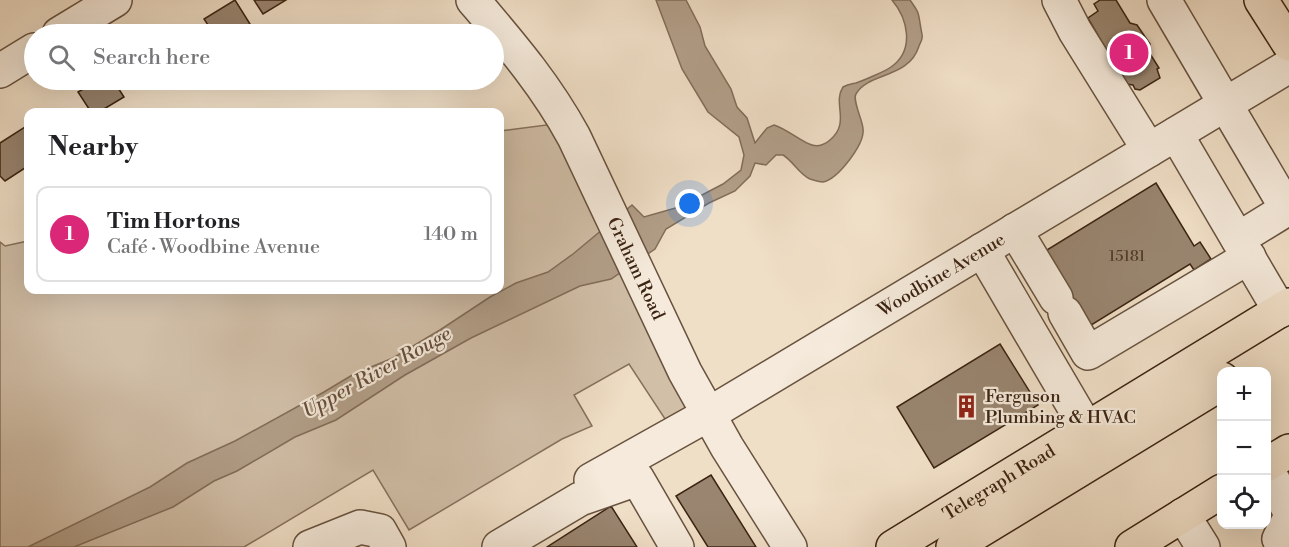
<!DOCTYPE html>
<html lang="en">
<head>
<meta charset="utf-8">
<style>
	:root { --surface:#fff; --page:#f6f6f6; --text:#202124; --muted:#757577; --line:#e0e0e0; --accent:#db2777 }
	body { margin:0; font-family:"Libre Bodoni",serif; background:var(--page); color:var(--text) }
	.controls { position:absolute; right:18px; bottom:18px; display:grid; overflow:hidden; border-radius:12px; box-shadow:0 6px 24px #0002 }
	.controls button { width:54px; height:54px; display:grid; place-items:center; padding:0; border:0; border-bottom:2px solid var(--line); background:var(--surface); color:var(--text); font:30px sans-serif }
	.you { position:absolute; left:690px; top:204px; width:21px; height:21px; margin:-15px; border:4px solid #fff; border-radius:50%; background:#1a73e8; box-shadow:0 0 0 9px #1a73e833 }
	.badge { display:grid; place-items:center; width:39px; height:39px; border-radius:50%; background:var(--accent); color:#fff; font-size:20px; font-weight:700 }
	.pin { position:absolute; translate:-50% -50%; border:3px solid #fff; box-shadow:0 2px 6px #0006 }
	.list { margin:0; padding:0; list-style:none }
	h2 { display:flex; justify-content:space-between; align-items:center; height:78px; margin:0; padding:0 24px; font-size:26px }
	h2 small { font-size:20px; font-weight:400; color:var(--muted) }
	.list li { display:grid; grid-template-columns:39px 1fr auto; gap:18px; align-items:center; box-sizing:border-box; height:96px; margin:0 12px 12px; padding:0 12px; border:2px solid var(--line); border-radius:12px }
	.list b { display:block; font-size:22px; white-space:nowrap }
	.list p { margin:0; font-size:20px; white-space:nowrap; color:var(--muted) }
	.list em { font-size:20px; font-style:normal; color:var(--muted) }
	.icon { flex:none; width:33px; height:33px; fill:none; stroke:currentColor; stroke-width:2; stroke-linecap:round; stroke-linejoin:round }
	.map { position:relative; flex:none; width:1289px; height:547px; overflow:hidden }
	.search { position:absolute; background:var(--surface); box-shadow:0 6px 24px #0002; left:24px; top:24px; width:480px; height:66px; display:flex; align-items:center; gap:15px; box-sizing:border-box; padding:0 21px; border-radius:33px; color:var(--muted); font-size:22px }
	.panel { position:absolute; background:var(--surface); box-shadow:0 6px 24px #0002; left:24px; top:108px; width:480px; height:186px; border-radius:12px }
	.map>svg:first-child { display:block }
	.green { fill:#d1bfa8; stroke:#86715d; stroke-width:1.5 }
	.water { fill:#b29f89; stroke:#826d59; stroke-width:1.5 }
	.building { fill:#998570; stroke:#3b2312; stroke-width:1.5 }
	.lines { fill:none; stroke-linecap:round; stroke-linejoin:round }
	.minor-casing { stroke:#68523f; stroke-width:36 }
	.major-casing { stroke:#3b2312; stroke-width:36 }
	.minor { stroke:#f5eadb; stroke-width:33 }
	.major { stroke:#f0dfc7; stroke-width:33 }
	.labels { text-anchor:middle; dominant-baseline:central; stroke-width:4.5; stroke-linejoin:round; paint-order:stroke }
	.number-label { font-size:15px; fill:#523c2a }
	.street-label { font-size:18px; fill:#3b2312; stroke:#f5eadb }
	.poi-label { font-size:18px; fill:#3b2312; stroke:#f5eadb; text-anchor:start }
	.water-label { font-size:20px; font-style:italic; fill:#654e3c; stroke:#f5eadb }
</style>
</head>
<body>
<div class="map">
<svg width="1289" height="547" viewBox="0 0 1289 547">
	<rect width="100%" height="100%" fill="#f0dfc7"/>
	<filter id="stains"><feTurbulence type="fractalNoise" baseFrequency=".00333" numOctaves="4"/><feColorMatrix values="0 0 0 0 .2 0 0 0 0 .09 0 0 0 0 .02 0 0 0 .5 -.17"/></filter>
	<radialGradient id="worn" r=".72"><stop offset=".6" stop-color="#630" stop-opacity="0"/><stop offset="1" stop-color="#630" stop-opacity=".3"/></radialGradient>
	<!-- green -->
	<polygon class="green" points="554,124 688,408 667,422 629,364 574,395 592,426 562,439 409,530 373,470 244,547 0,547 0,242 5,246 28,241 28,290 500,290 500,131"/>
	<!-- water -->
	<path class="water" d="M656 0H686L700 27 705 46 731 89 737 107 747 118 755 143 767 128 774 125C787 129 803 143 812 145 819 147 826 144 830 140 851 122 832 104 843 87 848 84 851 84 856 83 862 81 886 71 891 67 915 50 908 19 892 0H910C920 14 918 12 921 29 921 30 923 37 922 38 922 41 920 43 919 46 909 79 868 72 856 94 852 100 863 121 863 129 865 144 838 179 823 182 820 182 813 180 810 179 799 174 793 161 783 155H776L766 165 755 163 750 176 735 191 709 203 666 229 655 249 611 279 580 286 471 338 405 375 336 420 295 437 237 471 214 481 173 507 74 547H28L150 487 187 463 235 441 324 392 354 374 393 358 440 330 490 297 516 283 548 272 573 254 632 205 644 217 679 207 723 184 741 170 744 155 739 137 708 112 682 69Z"/>
	<!-- building -->
	<g class="building">
		<polygon points="235,0 250,24 233,34 214,34 204,19"/>
		<polygon points="254,0 286,0 263,14"/>
		<polygon points="1100,0 1116,0 1130,23 1137,25 1150,44 1147,49 1159,68 1157,69 1160,78 1140,90 1135,89 1133,85 1126,84 1088,18 1098,11 1094,4"/>
		<polygon points="99,80 113,80 124,97 99,112 91,112 78,92"/>
		<polygon points="28,125 28,166 5,181 0,176 0,143"/>
		<polygon points="1156,183 1194,246 1200,242 1211,259 1194,270 1190,264 1088,327 1042,253"/>
		<polygon points="1000,344 1038,405 934,468 897,407"/>
		<polygon points="711,475 756,547 708,547 676,496"/>
		<polygon points="611,506 637,547 547,547"/>
	</g>
	<g class="lines">
		<defs>
			<g id="minor">
				<path id="s1" d="M473 0C512 46 545 84 574 137L685 372 727 447 790 547"/>
				<polyline points="1059,0 1075,31 1149,150"/>
				<polyline points="1164,0 1287,209 1238,239"/>
				<polyline points="59,34 115,0"/>
				<polyline points="0,71 34,50"/>
				<polyline points="1176,134 1280,311"/>
				<polyline points="1015,230 1056,298"/>
				<polyline points="982,250 1087,429"/>
				<polyline points="1065,313 1088,353 1249,257"/>
				<polyline points="1266,467 1289,510"/>
				<polyline points="637,478 677,547"/>
				<path id="s2" d="M591 480 709 414 1289 66"/>
				<polyline points="1183,515 1203,547"/>
				<polyline points="310,547 360,527 380,531 389,547"/>
				<polyline points="499,547 580,499 623,484"/>
				<polyline points="1284,547 1279,539 1289,520"/>
			</g>
			<g id="major">
				<polyline points="1261,0 1289,44"/>
				<polyline points="1266,465 1289,451"/>
				<path id="s3" d="M893 547 1289 305"/>
				<polyline points="953,547 1209,391 1222,379"/>
				<polyline points="1132,547 1222,491"/>
			</g>
		</defs>
		<!-- minor casing -->
		<use href="#minor" class="minor-casing"/>
		<!-- major casing -->
		<use href="#major" class="major-casing"/>
		<!-- minor -->
		<use href="#minor" class="minor"/>
		<!-- major -->
		<use href="#major" class="major"/>
	</g>
	<!-- icons -->
	<defs>
		<symbol id="building-bare" viewBox="-9 -9 18 18"><path d="M-4-6H4V6H1V3H-1V6H-4ZM-2.5-4.3h1.7v1.8h-1.7ZM.8-4.3h1.7v1.8H.8ZM-2.5-1h1.7V.8h-1.7ZM.8-1h1.7V.8H.8Z" fill="#8f2418" stroke="#f5eadb" stroke-width="2.5" paint-order="stroke"/></symbol>
	</defs>
	<g fill-rule="evenodd">
		<use href="#building-bare" x="950" y="390" width="33" height="33"/>
	</g>
	<g class="labels">
		<!-- number labels -->
		<g class="number-label">
			<text x="1127" y="256">15181</text>
		</g>
		<!-- street labels -->
		<g class="street-label">
			<text stroke="none"><textPath href="#s1" startOffset="316">Graham Road</textPath></text>
			<text stroke="none"><textPath href="#s2" startOffset="406">Woodbine Avenue</textPath></text>
			<text stroke="none"><textPath href="#s3" startOffset="124">Telegraph Road</textPath></text>
		</g>
		<!-- poi labels -->
		<g class="poi-label">
			<text x="985" y="396">Ferguson<tspan x="985" dy="21">Plumbing &amp; HVAC</tspan></text>
		</g>
		<!-- water labels -->
		<g class="water-label">
			<text transform="translate(377 373) rotate(-29)">Upper River Rouge</text>
		</g>
	</g>
	<rect width="100%" height="100%" filter="url(#stains)"/>
	<rect width="100%" height="100%" fill="url(#worn)"/>
</svg>
<div class="controls">
<button>+</button>
<button>−</button>
<button><svg class="icon" aria-label="locate" viewBox="0 0 24 24"><circle cx="12" cy="12" r="6"/><path d="M12 2v4M12 18v4M2 12h4M18 12h4"/></svg></button>
</div>
<div class="you"></div>
<div class="pin badge" style="left:1129px;top:53px">1</div>
<div class="search"><svg class="icon" aria-label="search" viewBox="0 0 24 24"><circle cx="10" cy="10" r="6"/><path d="M15 15l6 6"/></svg>Search here</div>
<section class="panel">
<h2>Nearby<small></small></h2>
<ul class="list">
<li><span class="badge">1</span><div><b>Tim Hortons</b><p>Café · Woodbine Avenue</p></div><em>140 m</em></li>
</ul>
</section>
</div>
</body>
</html>
